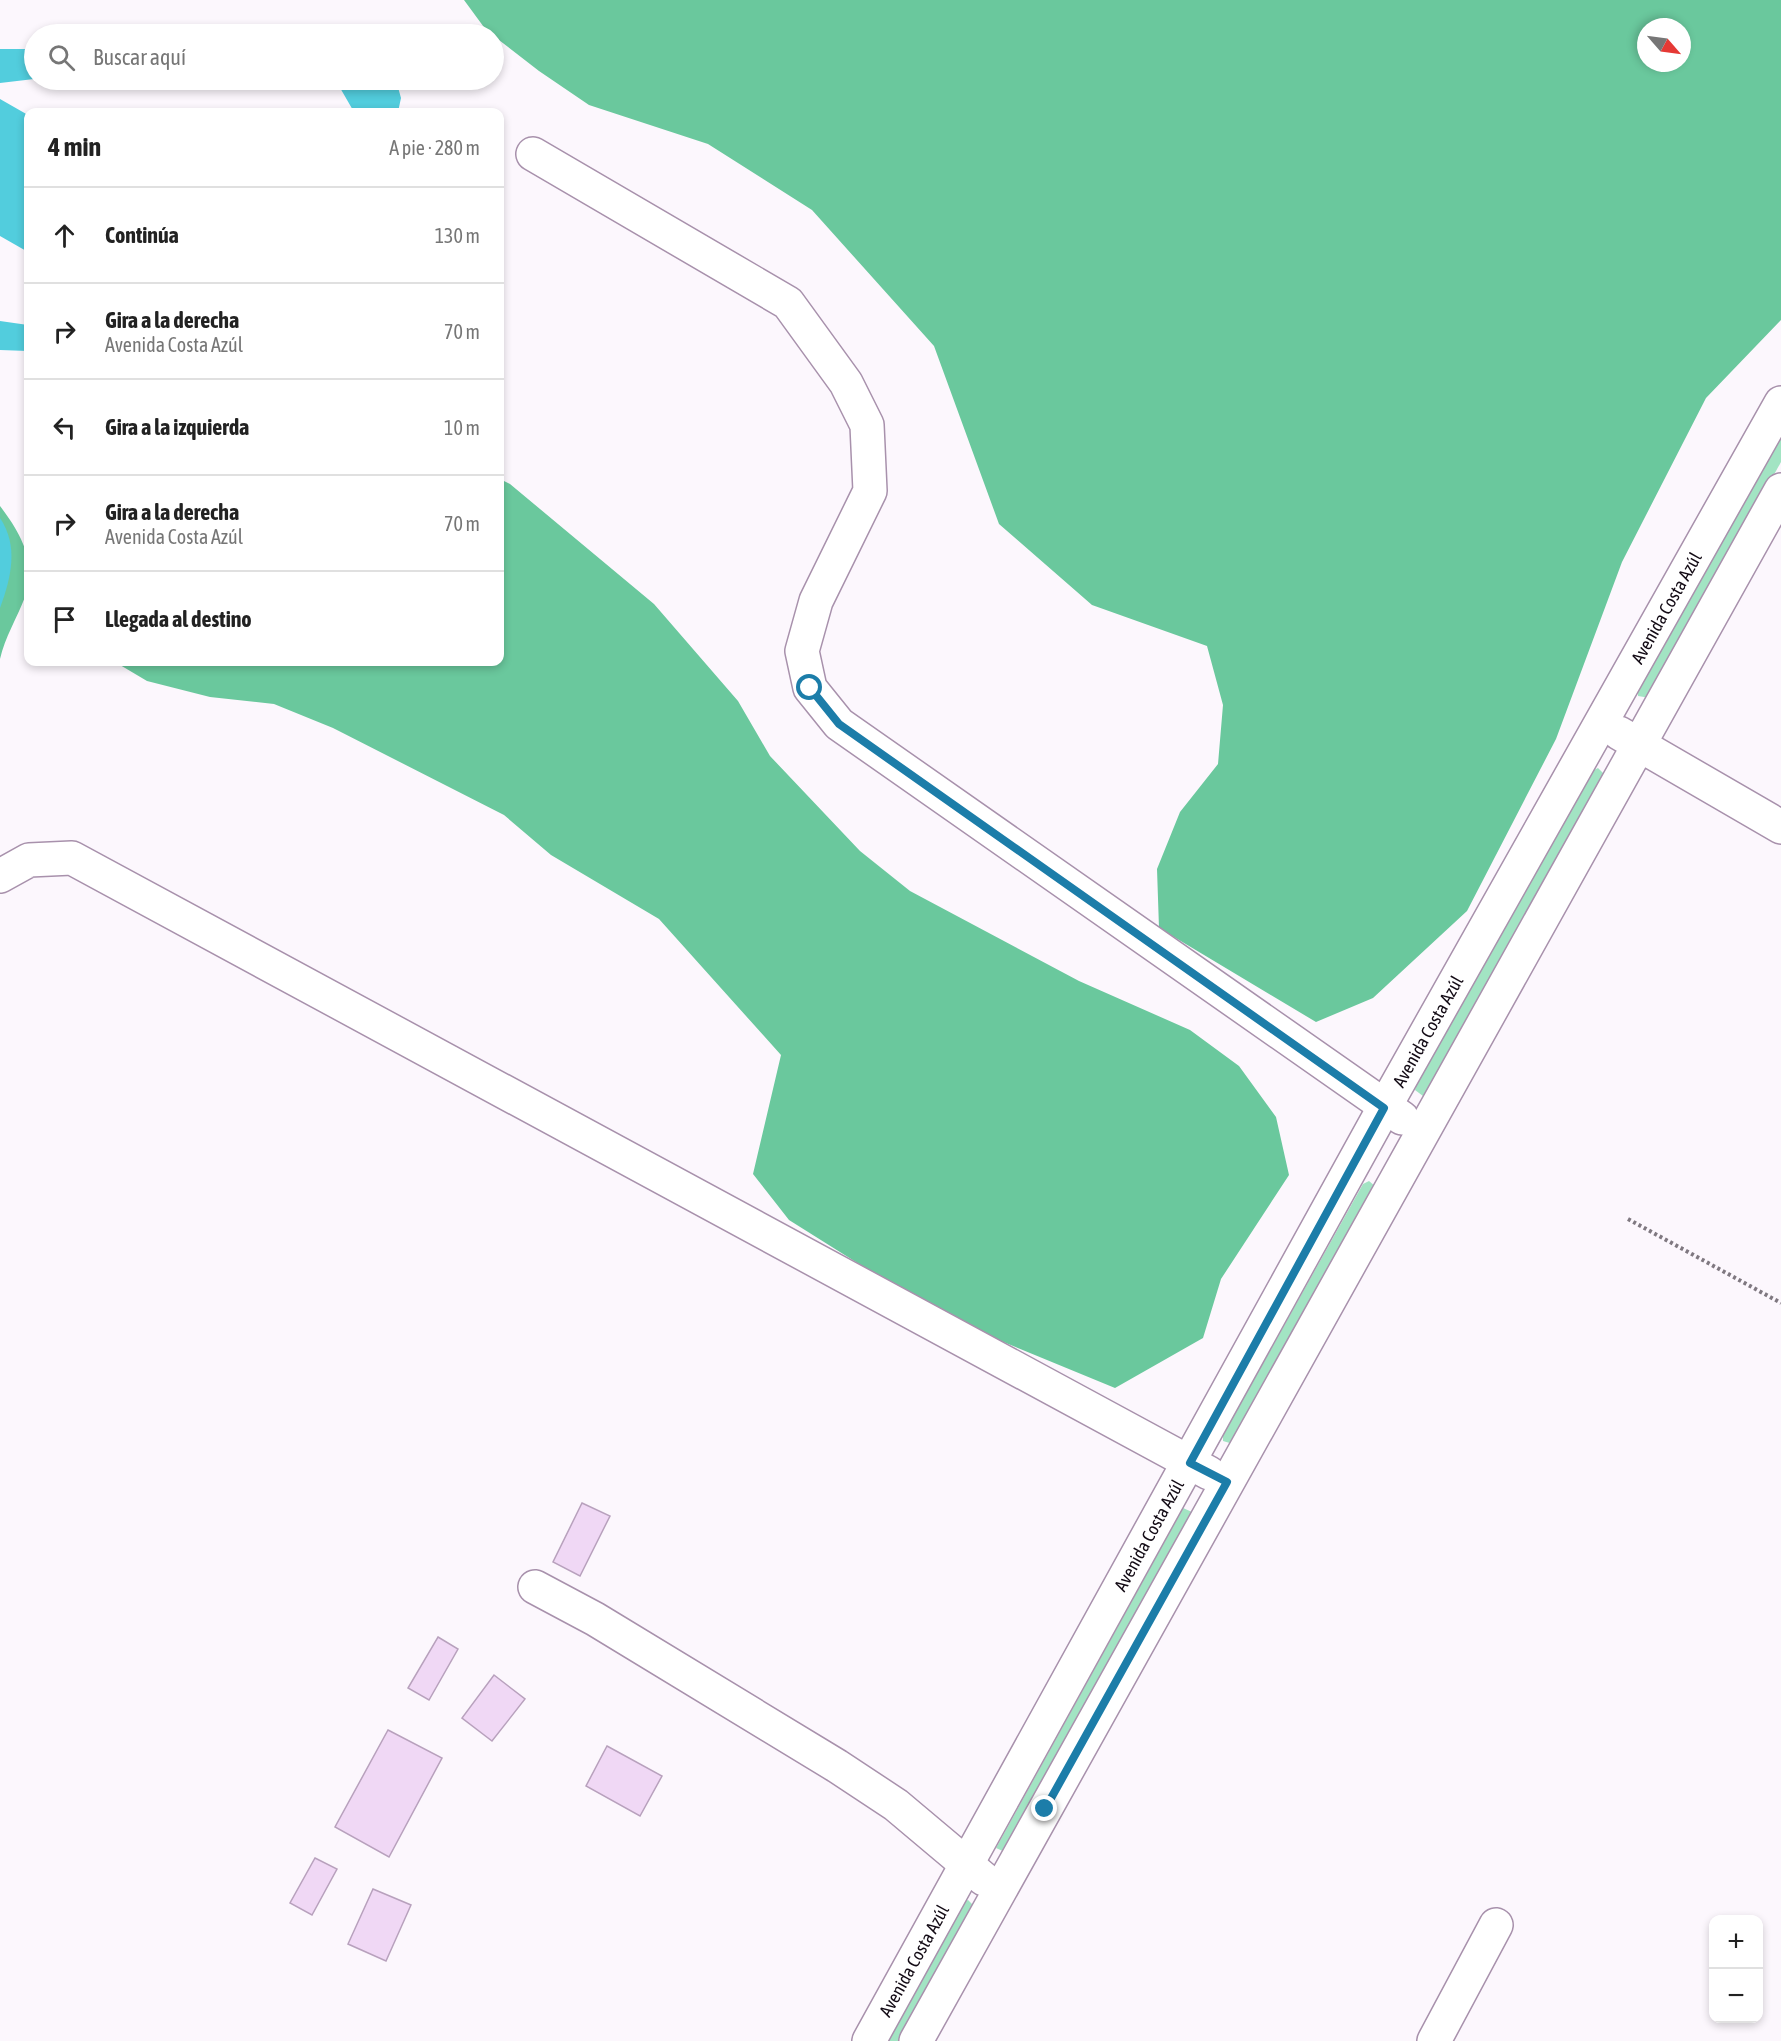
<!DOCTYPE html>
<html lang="es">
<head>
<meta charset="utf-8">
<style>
	:root { --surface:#fff; --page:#f6f6f6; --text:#222; --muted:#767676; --line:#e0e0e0 }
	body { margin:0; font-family:"Asap Condensed",sans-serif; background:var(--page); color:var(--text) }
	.controls { position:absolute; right:18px; bottom:18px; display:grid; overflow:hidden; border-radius:12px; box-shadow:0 3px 9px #0003 }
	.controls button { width:54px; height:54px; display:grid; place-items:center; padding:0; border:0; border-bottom:2px solid var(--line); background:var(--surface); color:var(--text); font:30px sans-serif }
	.compass { position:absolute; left:1637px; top:18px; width:54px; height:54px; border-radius:50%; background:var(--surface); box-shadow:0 3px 9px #0003; rotate:118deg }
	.stop { position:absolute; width:18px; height:18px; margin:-14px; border:4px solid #1c7da9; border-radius:50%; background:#fff }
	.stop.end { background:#1c7da9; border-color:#fff; box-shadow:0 2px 6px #0008 }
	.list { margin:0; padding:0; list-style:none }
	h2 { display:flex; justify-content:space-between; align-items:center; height:78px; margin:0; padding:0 24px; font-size:26px }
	h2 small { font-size:20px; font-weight:400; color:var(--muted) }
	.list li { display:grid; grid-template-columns:39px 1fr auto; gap:18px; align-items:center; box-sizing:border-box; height:96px; padding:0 24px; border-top:2px solid var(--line) }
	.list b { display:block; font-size:22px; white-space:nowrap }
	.list p { margin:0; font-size:20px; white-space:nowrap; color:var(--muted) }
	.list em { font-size:20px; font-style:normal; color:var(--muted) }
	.icon { flex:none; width:33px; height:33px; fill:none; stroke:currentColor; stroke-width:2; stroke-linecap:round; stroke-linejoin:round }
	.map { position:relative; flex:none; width:1781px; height:2041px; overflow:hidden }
	.search { position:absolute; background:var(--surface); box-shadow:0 3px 9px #0003; left:24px; top:24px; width:480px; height:66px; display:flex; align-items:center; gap:15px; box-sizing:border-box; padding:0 21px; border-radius:33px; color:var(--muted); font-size:22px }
	.panel { position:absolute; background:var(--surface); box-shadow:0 3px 9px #0003; left:24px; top:108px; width:480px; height:558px; border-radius:12px }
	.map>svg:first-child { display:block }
	.green { fill:#a2e4c3 }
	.forest { fill:#6ac89d; fill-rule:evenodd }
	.water { fill:#52cddd }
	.building { fill:#f0d8f5; stroke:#b8a1bd; stroke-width:1.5 }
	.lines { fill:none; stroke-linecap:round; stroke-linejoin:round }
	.minor-casing { stroke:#a891ac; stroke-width:36 }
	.path { stroke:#7f7880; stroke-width:4; stroke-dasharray:3 3; stroke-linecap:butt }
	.minor { stroke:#fff; stroke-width:33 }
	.route { stroke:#1c7da9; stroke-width:8 }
	.labels { text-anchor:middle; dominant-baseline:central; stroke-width:6; stroke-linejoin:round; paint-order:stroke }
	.street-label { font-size:18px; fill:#130b15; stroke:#fff }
</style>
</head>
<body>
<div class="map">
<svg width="1781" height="2041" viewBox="0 0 1781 2041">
	<rect width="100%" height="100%" fill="#fcf7fd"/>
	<!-- green -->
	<g class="green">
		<polygon points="1781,433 1781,462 1650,698 1638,696 1638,690"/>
		<polygon points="1598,768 1605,775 1426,1096 1423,1096 1415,1090 1416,1086 1592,771"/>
		<polygon points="1369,1181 1376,1187 1233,1444 1223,1441 1223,1435 1363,1184"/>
		<polygon points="1183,1508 1192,1512 1005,1852 996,1848"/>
		<polygon points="968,1900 975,1907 901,2041 885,2041 965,1901"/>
	</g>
	<!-- forest -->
	<g class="forest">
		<path d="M464 0H1781V320L1706 398 1622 562 1556 739 1467 911 1373 998 1316 1022 1159 928 1157 869 1180 812 1218 764 1223 705 1207 646 1092 605 999 524 934 346 812 210 708 144 589 105 539 71 486 30ZM1646 27H1682V63H1646Z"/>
		<polygon points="500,479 510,484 654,604 738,701 770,756 860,851 910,891 1079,981 1190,1030 1239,1066 1276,1117 1289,1175 1221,1279 1203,1338 1115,1388 945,1318 789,1220 753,1174 781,1055 659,919 551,855 504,815 333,728 274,704 210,697 147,681 115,662 500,662"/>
		<path d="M0 506C20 532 38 563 25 597 17 618 5 637 0 659Z"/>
	</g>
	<!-- water -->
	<g class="water">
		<polygon points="281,26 329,34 193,34"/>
		<polygon points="0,49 34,49 34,79 0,83"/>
		<polygon points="326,80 396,80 401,98 398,112 354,112 339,86"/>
		<polygon points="0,99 28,115 28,252 0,236"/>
		<polygon points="0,321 28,325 28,351 0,350"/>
		<path d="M0 518C19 546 11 578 0 608Z"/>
	</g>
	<!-- building -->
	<g class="building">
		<polygon points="582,1503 610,1516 580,1576 553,1562"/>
		<polygon points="438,1637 458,1649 429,1700 408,1688"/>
		<polygon points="494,1675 525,1699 492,1741 462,1718"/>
		<polygon points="388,1730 442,1758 389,1857 335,1827"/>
		<polygon points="607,1746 662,1776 640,1816 586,1786"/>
		<polygon points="315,1858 337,1869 312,1915 290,1903"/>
		<polygon points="373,1889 411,1905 386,1961 348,1944"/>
	</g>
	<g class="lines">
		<defs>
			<g id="minor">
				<polyline points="533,154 788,303 846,383 867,425 870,491 816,601 802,651 810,688 839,724 1402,1118"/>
				<polyline points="1619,733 1781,827"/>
				<polyline points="0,876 29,860 72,858 1209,1473"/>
				<polyline points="535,1587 595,1619 837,1766 896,1805 984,1879"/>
				<path id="s1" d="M869 2041 1384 1108 1781 403"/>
				<polyline points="916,2041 1781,490"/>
				<polyline points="1434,2041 1496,1925"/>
			</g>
		</defs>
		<!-- minor casing -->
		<use href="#minor" class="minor-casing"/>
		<!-- path -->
		<polyline class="path" points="1628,1219 1781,1303"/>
		<!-- minor -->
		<use href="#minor" class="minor"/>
	</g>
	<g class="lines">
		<!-- route -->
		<polyline class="route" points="810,688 839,724 1384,1108 1190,1463 1227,1482 1045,1809"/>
	</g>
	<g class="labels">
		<!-- street labels -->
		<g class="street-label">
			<text stroke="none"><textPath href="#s1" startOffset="1640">Avenida Costa Azúl</textPath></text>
			<text stroke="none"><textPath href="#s1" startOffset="1154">Avenida Costa Azúl</textPath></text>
			<text stroke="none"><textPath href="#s1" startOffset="578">Avenida Costa Azúl</textPath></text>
			<text stroke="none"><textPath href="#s1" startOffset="92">Avenida Costa Azúl</textPath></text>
		</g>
	</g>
</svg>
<div class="controls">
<button>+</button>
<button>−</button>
</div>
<svg class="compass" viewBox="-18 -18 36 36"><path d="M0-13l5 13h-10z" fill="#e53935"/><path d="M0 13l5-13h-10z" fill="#767676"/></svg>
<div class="stop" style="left:810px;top:688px"></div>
<div class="stop end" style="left:1045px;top:1809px"></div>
<div class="search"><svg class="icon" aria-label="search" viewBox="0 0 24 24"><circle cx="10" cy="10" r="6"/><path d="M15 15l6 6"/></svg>Buscar aquí</div>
<section class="panel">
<h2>4 min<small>A pie · 280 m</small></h2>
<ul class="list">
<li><svg class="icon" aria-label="ahead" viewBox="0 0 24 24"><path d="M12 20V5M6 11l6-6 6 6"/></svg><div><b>Continúa</b></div><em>130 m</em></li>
<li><svg class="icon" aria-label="right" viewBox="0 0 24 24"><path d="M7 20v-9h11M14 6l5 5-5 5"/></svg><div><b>Gira a la derecha</b><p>Avenida Costa Azúl</p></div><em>70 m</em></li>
<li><svg class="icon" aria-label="left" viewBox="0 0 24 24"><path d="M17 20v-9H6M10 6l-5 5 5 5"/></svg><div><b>Gira a la izquierda</b></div><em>10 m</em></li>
<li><svg class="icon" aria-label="right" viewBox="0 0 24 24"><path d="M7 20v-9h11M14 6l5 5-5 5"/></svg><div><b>Gira a la derecha</b><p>Avenida Costa Azúl</p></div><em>70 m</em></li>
<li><svg class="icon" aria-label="arrive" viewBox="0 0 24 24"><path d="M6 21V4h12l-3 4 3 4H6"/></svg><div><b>Llegada al destino</b></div></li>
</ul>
</section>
</div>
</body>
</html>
